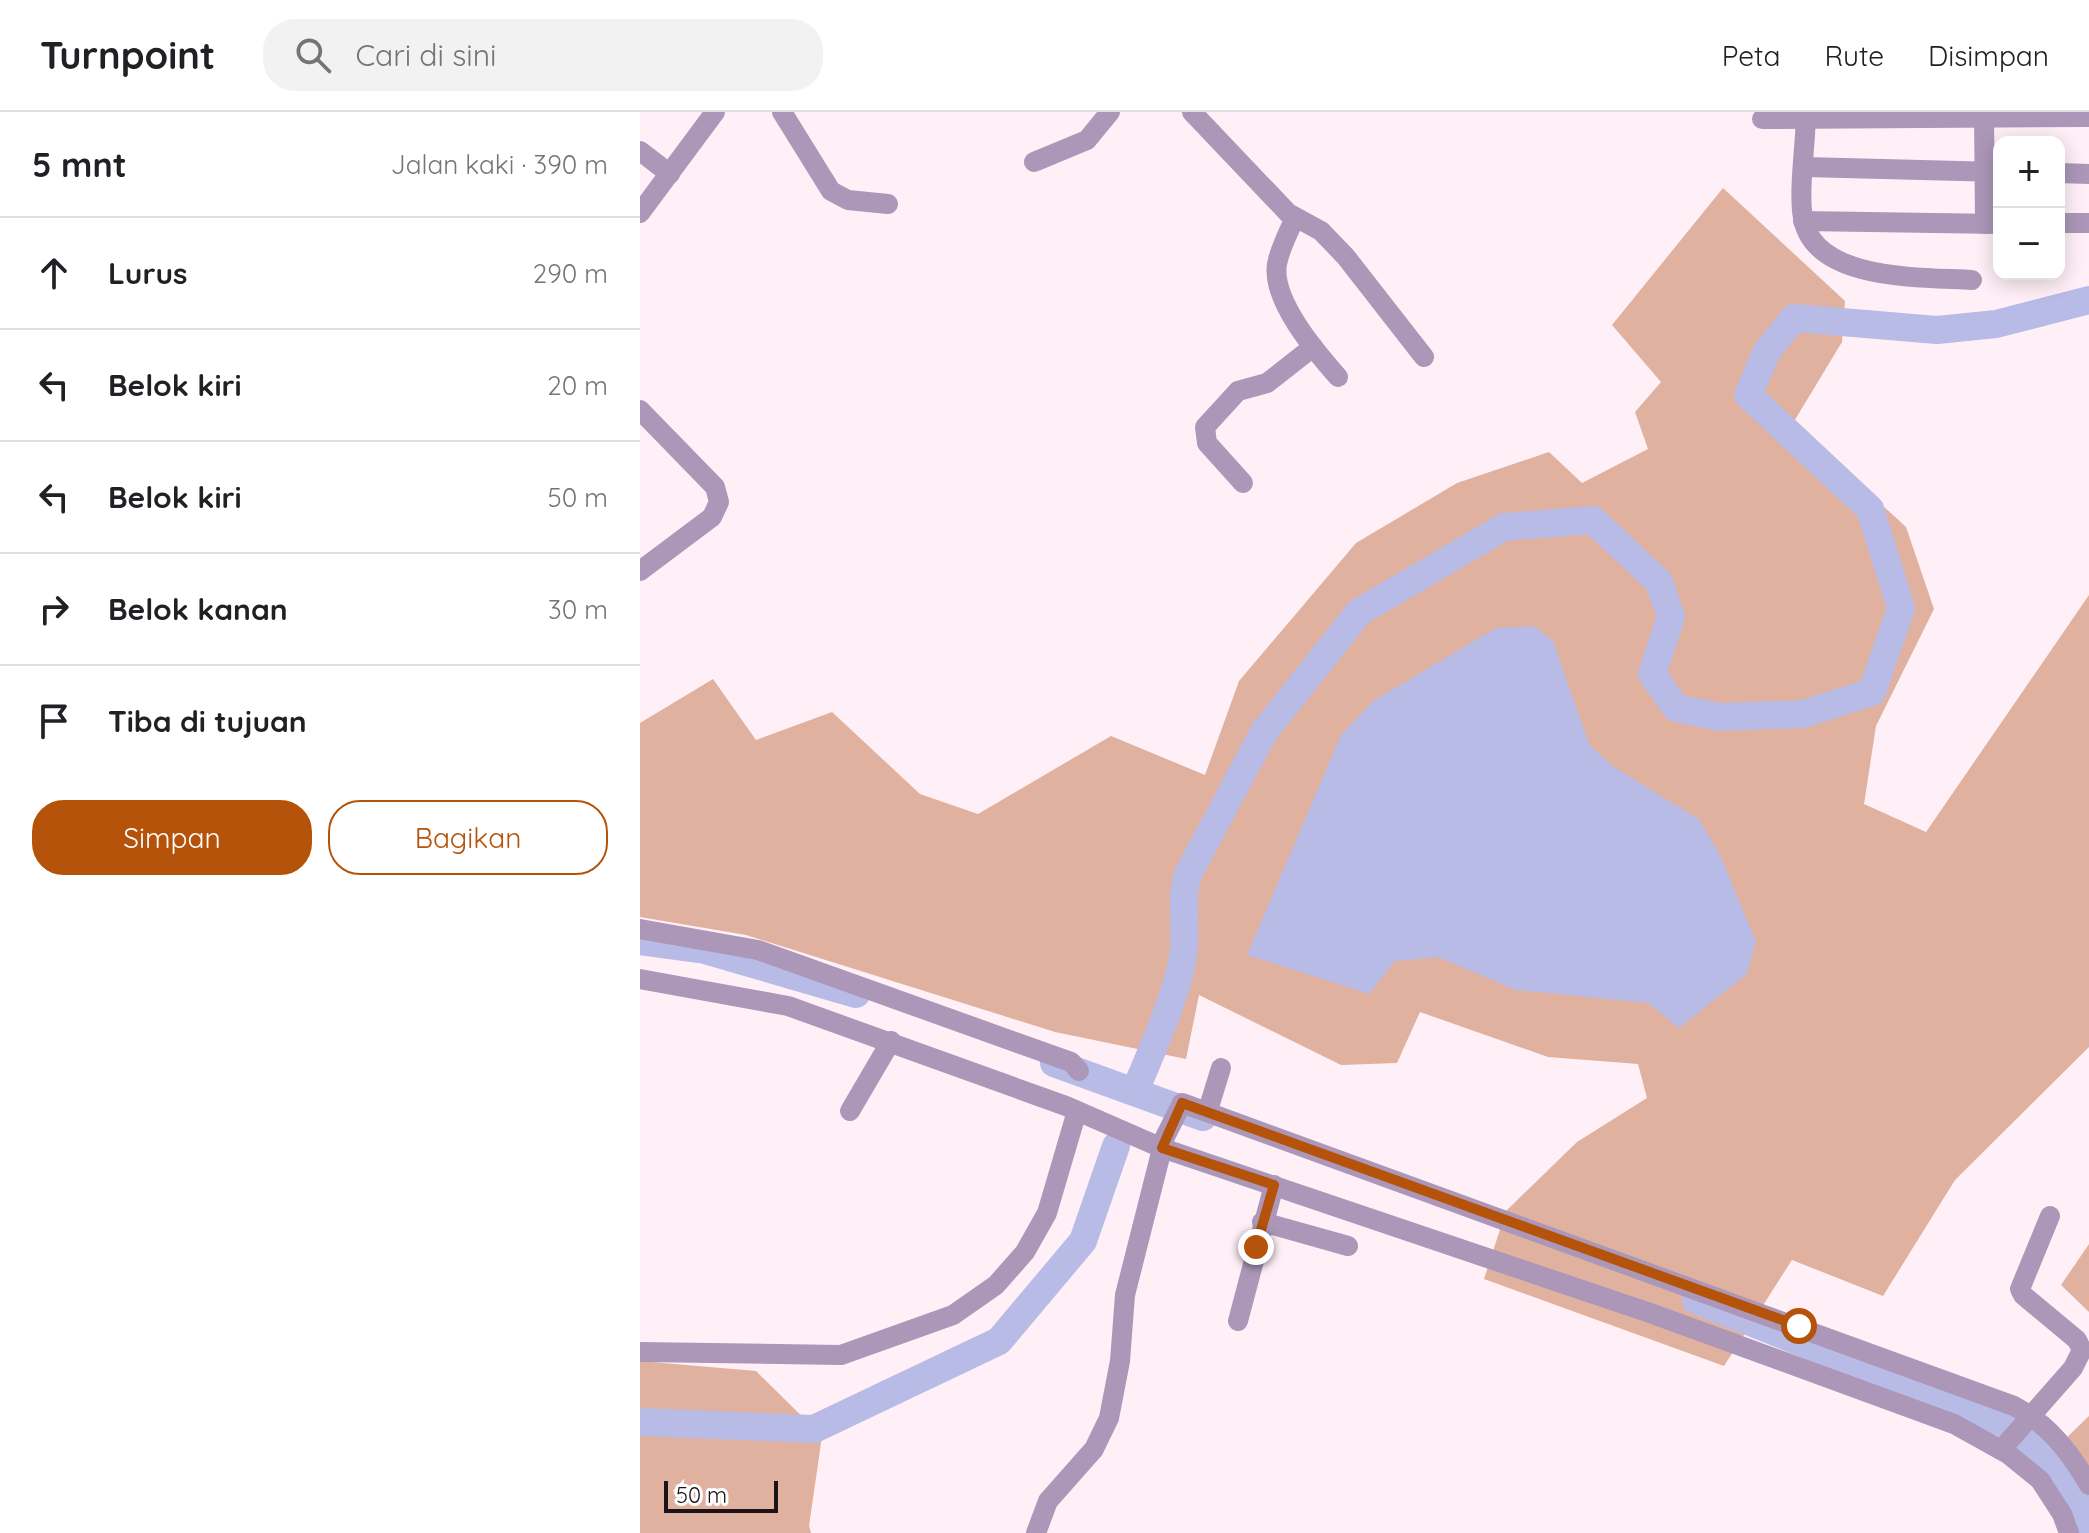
<!DOCTYPE html>
<html lang="id">
<head>
<meta charset="utf-8">
<style>
	:root { --surface:#fff; --page:#f2f2f2; --text:#202124; --muted:#757577; --line:#e0e0e0; --accent:#b45309 }
	body { margin:0; font-family:Quicksand,sans-serif; background:var(--page); color:var(--text) }
	.controls { position:absolute; right:24px; top:24px; display:grid; overflow:hidden; border-radius:16px; box-shadow:0 4px 20px #0003 }
	.controls button { width:72px; height:72px; display:grid; place-items:center; padding:0; border:0; border-bottom:2px solid var(--line); background:var(--surface); color:var(--text); font:40px sans-serif }
	.scale { position:absolute; left:24px; bottom:20px; width:114px; box-sizing:border-box; padding-left:8px; border:4px solid #1e1219; border-top:0; font-size:22px; line-height:28px; white-space:nowrap; color:#1e1219; -webkit-text-stroke:6px #fff; paint-order:stroke }
	.stop { position:absolute; width:24px; height:24px; margin:-18px; border:6px solid #b45309; border-radius:50%; background:#fff }
	.stop.end { background:#b45309; border-color:#fff; box-shadow:0 2px 8px #0008 }
	.list { margin:0; padding:0; list-style:none }
	h2 { display:flex; justify-content:space-between; align-items:center; height:104px; margin:0; padding:0 32px; font-size:34px }
	h2 small { font-size:26px; font-weight:400; color:var(--muted) }
	.list li { display:grid; grid-template-columns:52px 1fr auto; gap:24px; align-items:center; box-sizing:border-box; height:112px; padding:0 32px; border-top:2px solid var(--line) }
	.list b { display:block; font-size:30px; white-space:nowrap }
	.list em { font-size:26px; font-style:normal; color:var(--muted) }
	.actions { display:flex; gap:16px; padding:24px 32px }
	.actions a { flex:1; padding:18px 0; border:2px solid var(--accent); border-radius:32px; text-align:center; font-size:28px; color:var(--accent) }
	.actions .main { background:var(--accent); color:#fff }
	.icon { flex:none; width:44px; height:44px; fill:none; stroke:currentColor; stroke-width:2; stroke-linecap:round; stroke-linejoin:round }
	.map { position:relative; flex:none; width:1449px; height:1421px; overflow:hidden }
	header { display:flex; align-items:center; gap:48px; box-sizing:border-box; height:112px; padding:0 40px; background:var(--surface); border-bottom:2px solid var(--line) }
	header strong { font-size:38px }
	nav { display:flex; gap:44px; margin-inline-start:auto; font-size:28px }
	.search { width:560px; height:72px; background:var(--page); display:flex; align-items:center; gap:20px; box-sizing:border-box; padding:0 28px; border-radius:32px; color:var(--muted); font-size:30px }
	main { display:flex }
	aside { flex:1; background:var(--surface) }
	.map>svg:first-child { display:block }
	.forest { fill:#dfb19e }
	.water { fill:#b8bbe6 }
	.lines { fill:none; stroke-linecap:round; stroke-linejoin:round }
	.river { stroke:#b8bbe6; stroke-width:28 }
	.minor { stroke:#ac97b9; stroke-width:20 }
	.route { stroke:#b45309; stroke-width:10 }
</style>
</head>
<body>
<header>
<strong>Turnpoint</strong>
<div class="search"><svg class="icon" aria-label="search" viewBox="0 0 24 24"><circle cx="10" cy="10" r="6"/><path d="M15 15l6 6"/></svg>Cari di sini</div>
<nav><a>Peta</a><a>Rute</a><a>Disimpan</a></nav>
</header>
<main>
<aside>
<h2>5 mnt<small>Jalan kaki · 390 m</small></h2>
<ul class="list">
<li><svg class="icon" aria-label="ahead" viewBox="0 0 24 24"><path d="M12 20V5M6 11l6-6 6 6"/></svg><div><b>Lurus</b></div><em>290 m</em></li>
<li><svg class="icon" aria-label="left" viewBox="0 0 24 24"><path d="M17 20v-9H6M10 6l-5 5 5 5"/></svg><div><b>Belok kiri</b></div><em>20 m</em></li>
<li><svg class="icon" aria-label="left" viewBox="0 0 24 24"><path d="M17 20v-9H6M10 6l-5 5 5 5"/></svg><div><b>Belok kiri</b></div><em>50 m</em></li>
<li><svg class="icon" aria-label="right" viewBox="0 0 24 24"><path d="M7 20v-9h11M14 6l5 5-5 5"/></svg><div><b>Belok kanan</b></div><em>30 m</em></li>
<li><svg class="icon" aria-label="arrive" viewBox="0 0 24 24"><path d="M6 21V4h12l-3 4 3 4H6"/></svg><div><b>Tiba di tujuan</b></div></li>
</ul>
<div class="actions"><a class="main">Simpan</a><a>Bagikan</a></div>
</aside>
<div class="map">
<svg width="1449" height="1421" viewBox="0 0 1449 1421">
	<rect width="100%" height="100%" fill="#fff0f8"/>
	<!-- forest -->
	<g class="forest">
		<polygon points="1083,76 1205,189 1202,230 1153,311 1266,415 1294,497 1236,614 1224,692 1286,720 1449,483 1449,935 1315,1068 1243,1184 1152,1148 1084,1254 844,1167 866,1099 937,1030 1007,986 998,952 908,945 780,900 757,951 701,953 559,883 546,947 415,920 106,823 0,805 0,611 73,567 116,628 192,600 280,682 338,702 471,624 565,663 599,569 716,431 817,371 909,340 942,371 1008,337 995,300 1021,270 972,213"/>
		<polygon points="1449,1132 1449,1200 1421,1173"/>
		<polygon points="0,1249 116,1259 182,1324 169,1414 171,1421 0,1421"/>
		<polygon points="1449,1304 1449,1371 1418,1334"/>
	</g>
	<!-- water -->
	<polygon class="water" points="894,514 913,529 949,632 971,653 1060,708 1080,743 1116,829 1107,862 1039,916 1008,891 876,878 798,845 755,849 729,882 607,843 701,623 733,589 856,516"/>
	<g class="lines">
		<!-- river -->
		<g class="river">
			<polyline points="0,829 65,838 216,882"/>
			<polyline points="414,951 563,1005"/>
			<path d="M500 967C516 929 533 891 542 851 548 822 540 793 547 764L624 620 719 500 864 415 953 408 1019 470 1031 505 1012 562 1036 596 1079 605 1163 602 1232 580 1261 496 1230 397 1108 283 1127 239 1154 206 1297 218 1356 212 1449 188"/>
			<path d="M1056 1188 1366 1313C1404 1340 1434 1368 1449 1413"/>
			<polyline points="0,1310 174,1317 359,1229 443,1129 476,1034"/>
		</g>
		<!-- minor -->
		<g class="minor">
			<polyline points="142,0 191,79 208,88 248,92"/>
			<polyline points="552,0 648,101 681,119 706,145 784,245"/>
			<path d="M1166 0C1166 31 1158 78 1163 106 1174 170 1284 165 1332 168"/>
			<polyline points="1344,0 1345,112"/>
			<polyline points="1122,7 1449,5"/>
			<polyline points="0,39 30,62"/>
			<polyline points="394,50 447,28 470,0"/>
			<polyline points="1165,55 1359,60"/>
			<polyline points="1419,61 1449,62"/>
			<polyline points="0,101 75,0"/>
			<path d="M655 106C648 121 640 136 637 152 631 188 676 240 698 265"/>
			<polyline points="1163,109 1359,112"/>
			<polyline points="1419,111 1449,111"/>
			<polyline points="0,298 75,375 79,390 72,405 0,459"/>
			<polyline points="603,371 567,331 565,315 598,279 627,271 673,235"/>
			<polyline points="0,817 118,838 431,950 439,959"/>
			<polyline points="0,867 148,894 426,994 522,1036 1013,1202 1314,1312 1368,1342 1400,1368 1422,1402 1429,1421"/>
			<polyline points="568,998 581,956"/>
			<polyline points="210,999 251,929"/>
			<polyline points="622,1110 708,1134"/>
			<polyline points="598,1209 634,1073"/>
			<polyline points="0,1240 201,1243 313,1203 356,1173 385,1140 407,1101 437,999"/>
			<polyline points="1361,1338 1433,1256 1442,1238 1437,1228 1383,1183 1380,1177 1410,1104"/>
			<path d="M396 1421 408 1389 454 1337 469 1306 480 1249 485 1183 525 1025 542 991 1374 1294C1408 1312 1430 1340 1449 1373"/>
		</g>
	</g>
	<g class="lines">
		<!-- route -->
		<polyline class="route" points="616,1135 634,1073 522,1036 542,991 1159,1214"/>
	</g>
</svg>
<div class="controls">
<button>+</button>
<button>−</button>
</div>
<div class="scale">50 m</div>
<div class="stop" style="left:1159px;top:1214px"></div>
<div class="stop end" style="left:616px;top:1135px"></div>
</div>
</main>
</body>
</html>
